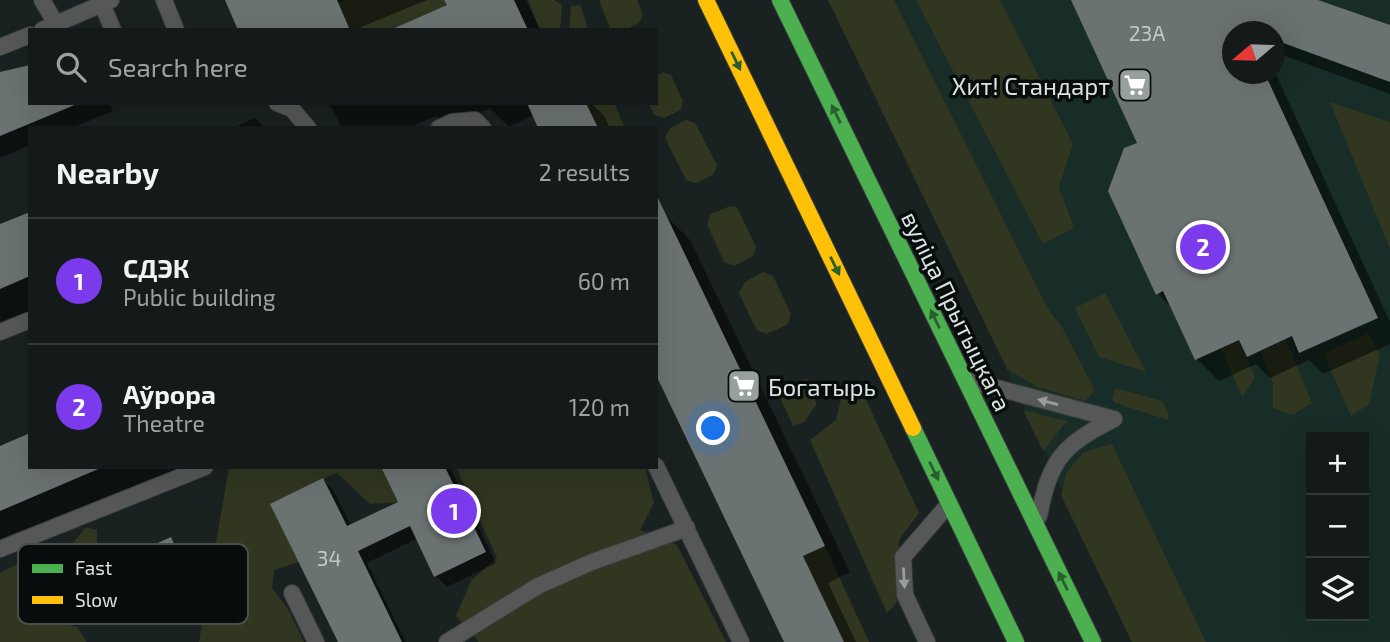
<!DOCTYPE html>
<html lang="en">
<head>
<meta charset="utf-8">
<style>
	:root { --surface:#141a19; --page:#212726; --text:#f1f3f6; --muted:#9da1a2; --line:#333838; --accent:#7c3aed }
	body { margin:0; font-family:"Exo 2",sans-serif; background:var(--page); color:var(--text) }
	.controls { position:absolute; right:21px; bottom:21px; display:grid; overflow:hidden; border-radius:0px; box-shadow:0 7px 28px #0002 }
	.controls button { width:63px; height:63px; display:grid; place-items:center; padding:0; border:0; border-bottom:2px solid var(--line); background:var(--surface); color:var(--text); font:35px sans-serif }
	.compass { position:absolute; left:1222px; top:21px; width:63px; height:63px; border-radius:50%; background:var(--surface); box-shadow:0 7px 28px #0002; rotate:251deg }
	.you { position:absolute; left:714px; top:429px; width:24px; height:24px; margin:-18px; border:5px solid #fff; border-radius:50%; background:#1a73e8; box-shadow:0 0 0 10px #1a73e833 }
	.badge { display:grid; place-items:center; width:46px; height:46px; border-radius:50%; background:var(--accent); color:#fff; font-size:23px; font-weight:700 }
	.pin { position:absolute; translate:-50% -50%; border:4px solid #fff; box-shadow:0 2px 7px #0006 }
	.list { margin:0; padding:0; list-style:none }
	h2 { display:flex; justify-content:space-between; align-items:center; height:91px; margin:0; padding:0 28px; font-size:30px }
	h2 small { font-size:23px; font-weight:400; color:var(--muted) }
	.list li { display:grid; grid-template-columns:46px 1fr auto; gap:21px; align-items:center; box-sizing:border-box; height:126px; padding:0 28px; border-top:2px solid var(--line) }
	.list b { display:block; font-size:26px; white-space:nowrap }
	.list p { margin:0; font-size:23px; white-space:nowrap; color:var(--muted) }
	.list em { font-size:23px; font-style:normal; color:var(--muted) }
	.icon { flex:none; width:38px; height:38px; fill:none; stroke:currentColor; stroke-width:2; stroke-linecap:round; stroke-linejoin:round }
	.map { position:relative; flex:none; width:1390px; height:642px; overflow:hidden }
	.search { position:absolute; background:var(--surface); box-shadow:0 7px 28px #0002; left:28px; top:28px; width:630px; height:77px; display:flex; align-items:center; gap:18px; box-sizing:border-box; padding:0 24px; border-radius:0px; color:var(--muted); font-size:26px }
	.panel { position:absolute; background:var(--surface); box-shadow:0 7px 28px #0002; left:28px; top:126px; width:630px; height:343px; border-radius:0px }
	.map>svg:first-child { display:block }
	.built { fill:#182d27; fill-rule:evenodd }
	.green { fill:#303620 }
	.shadow { fill:#0007 }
	.building { fill:#6b7272 }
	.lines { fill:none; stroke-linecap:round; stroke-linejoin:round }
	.lane-casing { stroke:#363c3b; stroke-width:18 }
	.fast-casing { stroke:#363c3b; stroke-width:18 }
	.slow-casing { stroke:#363c3b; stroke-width:18 }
	.lane { stroke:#565857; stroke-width:16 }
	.fast { stroke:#4caf50; stroke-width:16 }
	.slow { stroke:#ffc107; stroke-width:16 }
	.oneway { fill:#2a5e2e }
	.oneway2 { fill:#989e9c }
	.labels { text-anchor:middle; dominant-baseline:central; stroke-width:7; stroke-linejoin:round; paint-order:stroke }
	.number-label { font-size:21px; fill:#bfc8c5 }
	.poi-label { font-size:24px; fill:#dbe4e1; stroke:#070d0c; text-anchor:end }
	.street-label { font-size:24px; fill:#dbe4e1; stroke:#070d0c }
	.key { fill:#070d0c; stroke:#474e4c; stroke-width:2 }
	.key-label { font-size:19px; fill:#dbe4e1 }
</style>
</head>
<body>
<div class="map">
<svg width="1390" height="642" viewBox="0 0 1390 642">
	<rect width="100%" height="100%" fill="#1a2221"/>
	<!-- built -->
	<path class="built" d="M828 0H1390V642H1131L1007 369ZM1232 32H1274V74H1232ZM1311 437H1364V616H1311Z"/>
	<!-- green -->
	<g class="green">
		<polygon points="345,0 444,0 447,5 390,30 350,30 338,3"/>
		<polygon points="528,0 554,0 562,5 560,30 540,30"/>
		<polygon points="599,0 637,0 643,15 639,23 625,30 610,29"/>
		<polygon points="828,0 894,0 1048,309 1062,327 1095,390 1085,401 1038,387 1007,369"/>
		<polygon points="916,0 1000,0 1073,144 1059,187 1074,228 1043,244"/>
		<polygon points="580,5 589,30 569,30 571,6"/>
		<polygon points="663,72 671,75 683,101 681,110 664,118 654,115 649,103 656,103 656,76"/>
		<polygon points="1330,102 1390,122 1390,249"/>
		<polygon points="586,103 614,103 625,128 598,128"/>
		<polygon points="686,120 695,123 717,165 713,175 696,183 686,180 665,138 670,128"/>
		<polygon points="730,206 737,207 756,247 753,256 734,266 724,262 707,224 711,214"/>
		<polygon points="763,272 773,276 791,314 788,324 767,334 757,331 739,293 745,282"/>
		<polygon points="1105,293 1146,372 1099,357 1075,308"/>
		<polygon points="1369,333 1380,356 1369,404 1351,416 1324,354"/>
		<polygon points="1286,339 1312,403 1292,415 1273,408 1273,383 1260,351"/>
		<polygon points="1239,340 1255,378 1242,397 1221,348"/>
		<polygon points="807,378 814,392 816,405 804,422 793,426 777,391"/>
		<polygon points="860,387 919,513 899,540 897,602 887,613 810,440 836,420 841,399"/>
		<polygon points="1116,388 1162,401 1168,412 1168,420 1115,403 1112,398"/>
		<polygon points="1023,410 1067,421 1043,451"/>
		<polygon points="1112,444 1206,642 1132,642 1061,495 1066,473 1084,452"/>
		<polygon points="229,467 381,467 398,502 370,504 337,473 271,504 299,562 274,570 272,588 288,609 304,642 199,642"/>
		<polygon points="456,467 645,467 654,503 640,530 677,545 726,642 479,642 456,616 471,581 497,558"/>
		<path d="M86 527 97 530V551L106 566 108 590 91 600 57 604V622L77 627 87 642H0V573C21 561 41 554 66 552Z"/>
		<polygon points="825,546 869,642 844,642 803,556"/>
	</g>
	<!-- shadow -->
	<g class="shadow">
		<polygon points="227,0 427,0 361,27 362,30 240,30"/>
		<polygon points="446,0 526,0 540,30 395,30 449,6"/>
		<polygon points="1073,0 1313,0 1390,27 1390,94 1274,52 1274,32 1232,32 1232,74 1274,74 1274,70 1390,322 1390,344 1323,374 1309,360 1270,378 1256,364 1219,381 1197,359 1173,309 1158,294 1110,191 1139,143"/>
		<polygon points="0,74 30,103 109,103 113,111 72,128 30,128 30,145 0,158"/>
		<polygon points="329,103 591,103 604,116 610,128 540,128 534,115 509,127 490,108 447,127 436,116 408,128 342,128"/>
		<polygon points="255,118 265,128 232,128"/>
		<polygon points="30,214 30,311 0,324 0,226"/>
		<polygon points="664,214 690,240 850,572 828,583 856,642 787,642"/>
		<polygon points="0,448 30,467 186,467 0,546"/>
		<polygon points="383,467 450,467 496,563 447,587 436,576 418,538 367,563 406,642 340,642 323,480 334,491 351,526 400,503"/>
		<polygon points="171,539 176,544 187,570 173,576 180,591 158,600 148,586 127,595 122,590 130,549 135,555"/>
	</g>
	<!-- building -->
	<g class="building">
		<polygon points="225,0 337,0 350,30 238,30"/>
		<polygon points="444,0 514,0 528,30 390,30 447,5"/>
		<polygon points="1071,0 1318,0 1390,25 1390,82 1275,40 1275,32 1252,32 1245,29 1246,32 1233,32 1233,74 1265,74 1378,318 1299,353 1292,336 1247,357 1239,340 1195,360 1163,291 1156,295 1108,191 1124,148 1137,143"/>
		<polygon points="30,65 30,103 77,104 0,136 0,72"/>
		<polygon points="527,103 586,103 598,128 538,128"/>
		<polygon points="656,194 825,546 803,556 844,642 784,642 656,375"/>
		<polygon points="30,212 30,276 0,289 0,224"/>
		<polygon points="30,433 30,467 103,467 0,511 0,446"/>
		<polygon points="381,467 445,467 486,552 434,577 410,526 358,551 402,642 338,642 270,504 323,478 347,526 398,502"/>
		<polygon points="171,537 183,564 169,570 176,586 151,596 144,581 120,591 106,558 130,547 133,554"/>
	</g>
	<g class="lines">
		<defs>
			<g id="lane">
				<polyline points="42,0 56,24"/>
				<polyline points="164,0 176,30"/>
				<polyline points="102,4 113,30"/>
				<polyline points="42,30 111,0"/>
				<polyline points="0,47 30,35"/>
				<polyline points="277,103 292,109 308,128"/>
				<polyline points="439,128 452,122 475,120 483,128"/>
				<polyline points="0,332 30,320"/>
				<polyline points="971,381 1114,419"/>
				<polyline points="656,466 741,642"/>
				<path d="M1039 516C1050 459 1063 445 1114 419"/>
				<polyline points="0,549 205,467"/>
				<polyline points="292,593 316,642"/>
				<polyline points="447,642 538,586 592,562 687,528"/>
				<polyline points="927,642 905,595 903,557 948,505"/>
			</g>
			<g id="fast">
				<polyline points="780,0 1093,642"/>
				<polyline points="913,428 1016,642"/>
			</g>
			<polyline id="slow" points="706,0 913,428"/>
		</defs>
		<!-- lane casing -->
		<use href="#lane" class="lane-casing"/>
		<!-- fast casing -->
		<use href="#fast" class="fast-casing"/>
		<!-- slow casing -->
		<use href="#slow" class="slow-casing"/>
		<!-- lane -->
		<use href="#lane" class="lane"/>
		<!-- fast -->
		<use href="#fast" class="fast"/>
		<!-- slow -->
		<use href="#slow" class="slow"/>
	</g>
	<!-- one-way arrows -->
	<defs><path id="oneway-solid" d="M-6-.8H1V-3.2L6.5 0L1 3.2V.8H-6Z" transform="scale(1.75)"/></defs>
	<g class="oneway">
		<use href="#oneway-solid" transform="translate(736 61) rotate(64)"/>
		<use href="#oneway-solid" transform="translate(836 114) rotate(-116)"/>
		<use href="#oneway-solid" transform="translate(835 266) rotate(64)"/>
		<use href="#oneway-solid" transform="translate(935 319) rotate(-116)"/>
		<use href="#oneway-solid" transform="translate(934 471) rotate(64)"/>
		<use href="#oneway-solid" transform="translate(1063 581) rotate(-116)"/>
	</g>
	<g class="oneway2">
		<use href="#oneway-solid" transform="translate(1048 402) rotate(-165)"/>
		<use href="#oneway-solid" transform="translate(904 578) rotate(87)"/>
	</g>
	<!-- icons -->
	<defs>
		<symbol id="supermarket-square" viewBox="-11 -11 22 22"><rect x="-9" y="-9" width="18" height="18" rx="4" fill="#97a09e" stroke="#070d0c"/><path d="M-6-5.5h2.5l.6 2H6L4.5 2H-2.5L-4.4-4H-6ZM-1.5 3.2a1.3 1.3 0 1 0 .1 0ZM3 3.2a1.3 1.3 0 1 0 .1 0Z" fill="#fff"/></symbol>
	</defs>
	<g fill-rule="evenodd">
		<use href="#supermarket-square" x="1116" y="66" width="38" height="38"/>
		<use href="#supermarket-square" x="725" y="367" width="38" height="38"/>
	</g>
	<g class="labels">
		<!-- number labels -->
		<g class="number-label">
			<text x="1147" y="32">23А</text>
			<text x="329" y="557">34</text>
		</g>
		<!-- poi labels -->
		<g class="poi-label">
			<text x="1110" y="85">Хит! Стандарт</text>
			<text x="768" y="386" text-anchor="start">Богатырь</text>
		</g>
		<!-- street labels -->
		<g class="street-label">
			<text transform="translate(957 311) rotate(64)">вуліца Прытыцкага</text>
		</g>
	</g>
	<!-- legend -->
	<rect x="18" y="544" width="230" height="80" rx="10" class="key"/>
	<rect x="32" y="564" width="31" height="9" fill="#4caf50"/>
	<rect x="32" y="596" width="31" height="8" fill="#ffc107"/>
	<g class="key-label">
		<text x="75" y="575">Fast</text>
		<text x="75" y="607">Slow</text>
	</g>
</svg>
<div class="controls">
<button>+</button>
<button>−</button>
<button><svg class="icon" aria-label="layers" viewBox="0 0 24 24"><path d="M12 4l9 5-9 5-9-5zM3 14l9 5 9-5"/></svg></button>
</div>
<svg class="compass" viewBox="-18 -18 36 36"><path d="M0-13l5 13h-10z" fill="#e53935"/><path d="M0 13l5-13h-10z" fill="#9da1a2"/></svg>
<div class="you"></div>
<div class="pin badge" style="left:454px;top:511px">1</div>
<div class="pin badge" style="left:1203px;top:247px">2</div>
<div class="search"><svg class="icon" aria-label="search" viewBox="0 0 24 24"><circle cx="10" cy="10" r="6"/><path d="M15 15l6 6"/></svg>Search here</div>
<section class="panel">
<h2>Nearby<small>2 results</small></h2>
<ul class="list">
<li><span class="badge">1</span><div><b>СДЭК</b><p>Public building</p></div><em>60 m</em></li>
<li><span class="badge">2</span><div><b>Аўрора</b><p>Theatre</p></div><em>120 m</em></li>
</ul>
</section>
</div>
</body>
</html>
